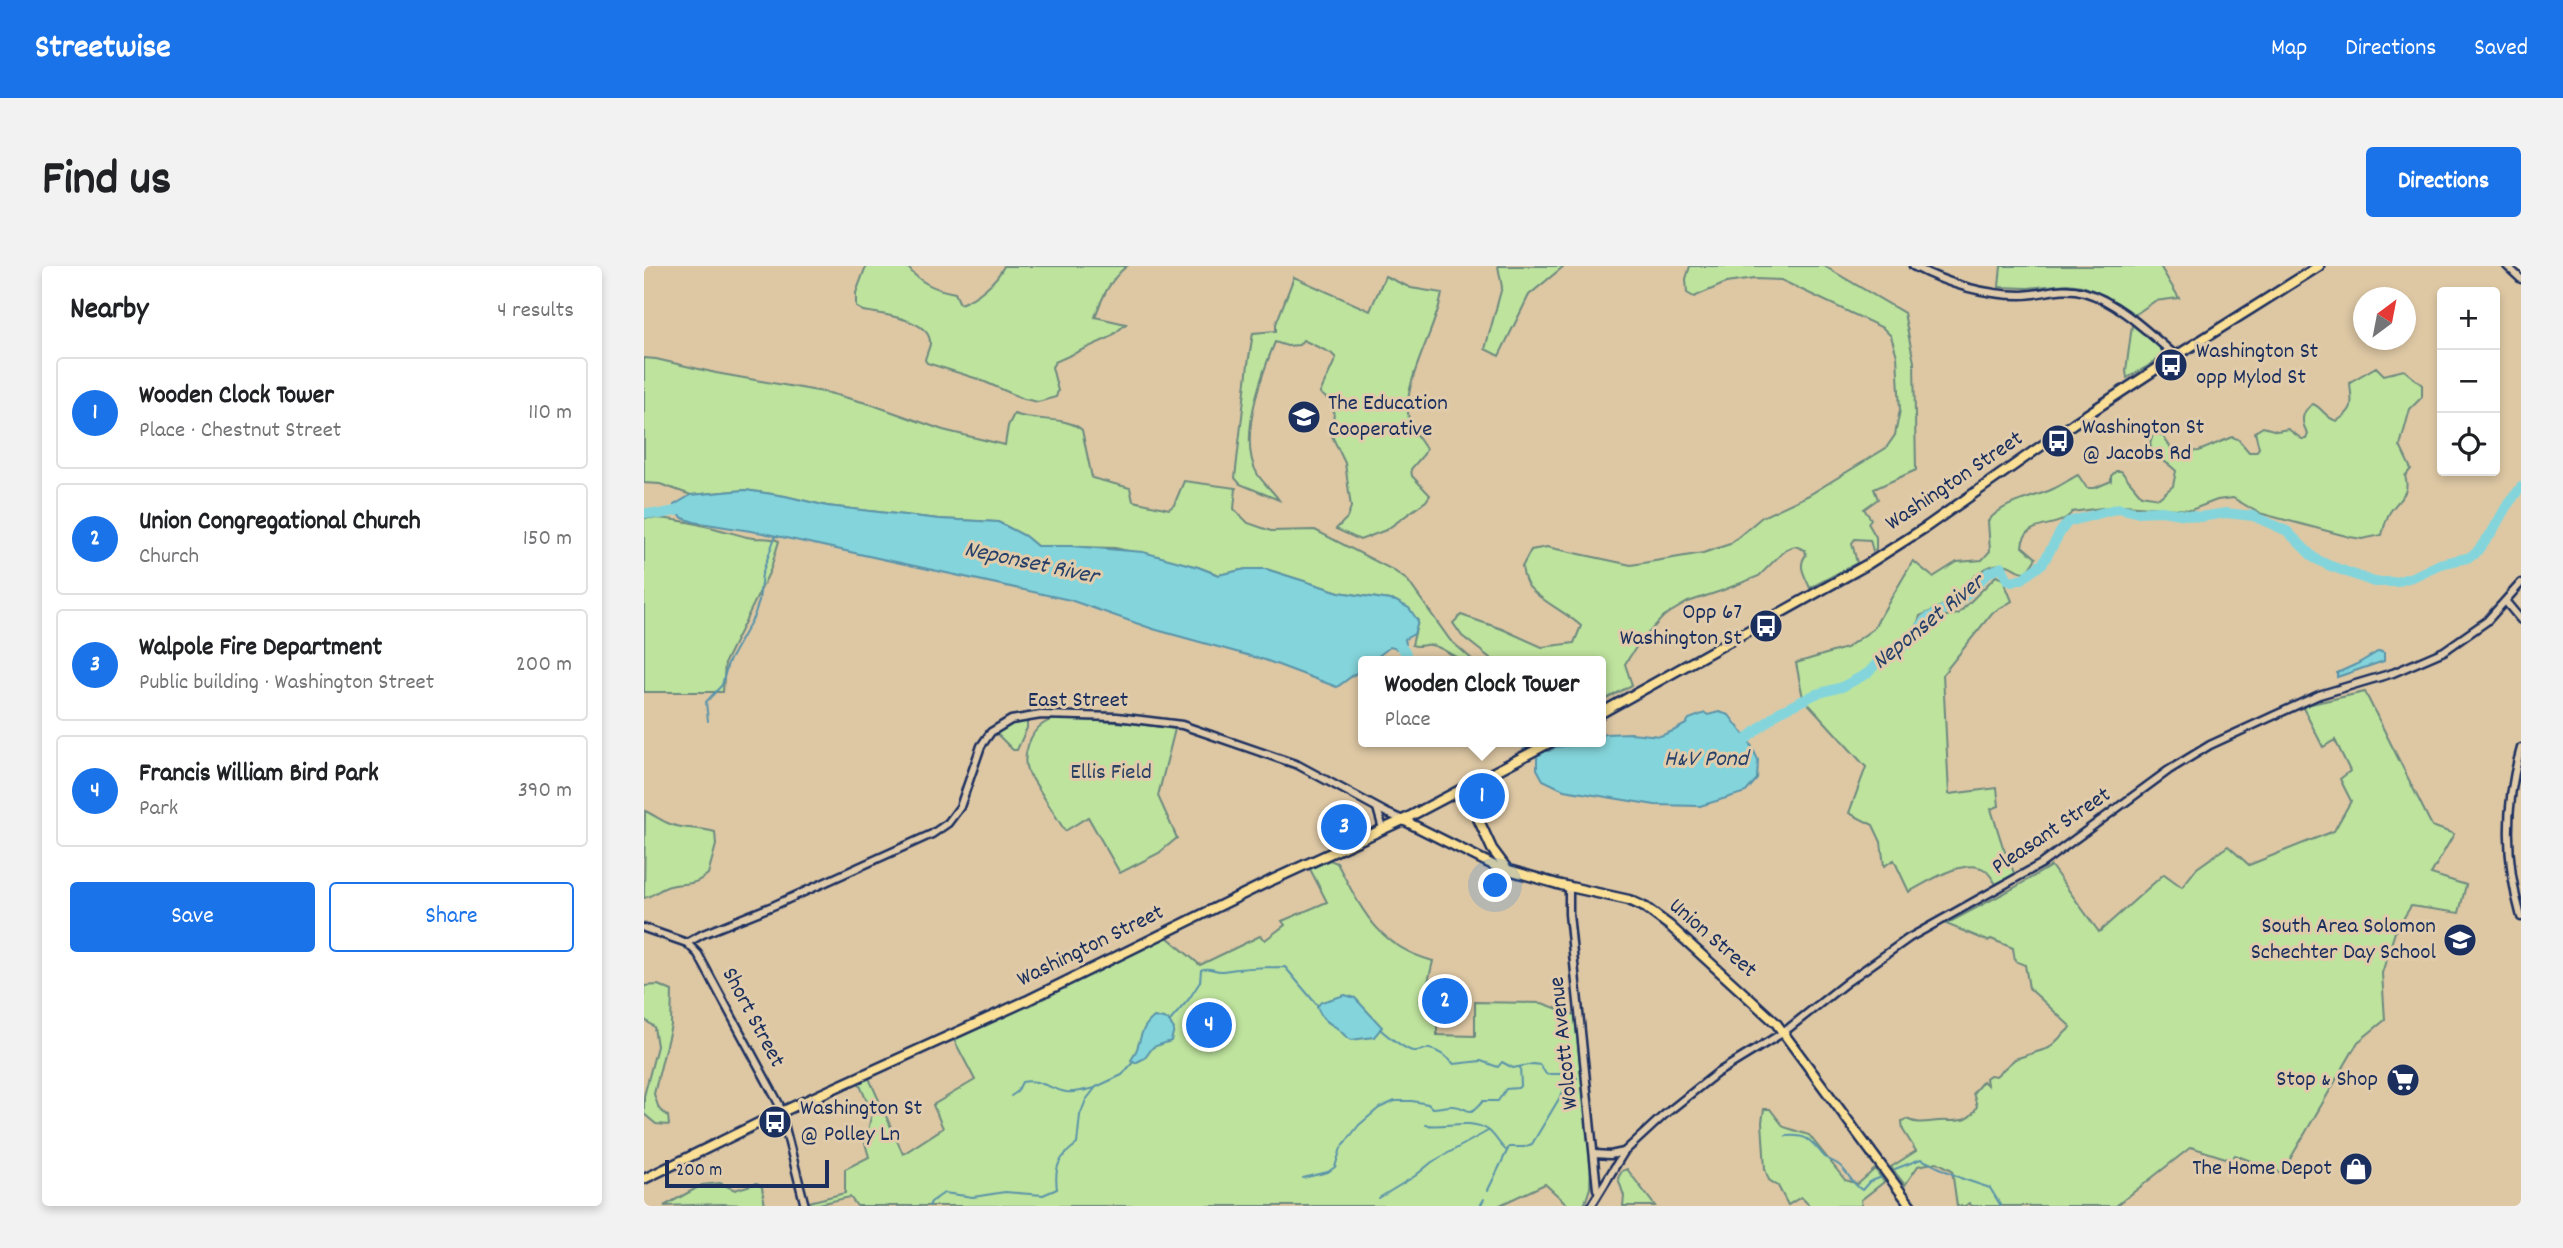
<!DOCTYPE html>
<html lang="en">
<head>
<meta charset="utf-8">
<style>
	:root { --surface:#fff; --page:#f2f2f2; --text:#202124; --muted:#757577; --line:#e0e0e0; --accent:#1a73e8 }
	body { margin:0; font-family:Dekko,sans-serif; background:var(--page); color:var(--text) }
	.controls { position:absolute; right:21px; top:21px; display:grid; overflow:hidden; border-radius:7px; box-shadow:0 4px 10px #0003 }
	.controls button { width:63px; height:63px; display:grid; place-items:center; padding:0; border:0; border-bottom:2px solid var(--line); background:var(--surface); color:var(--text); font:35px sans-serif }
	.compass { position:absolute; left:1709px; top:21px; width:63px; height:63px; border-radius:50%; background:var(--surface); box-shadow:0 4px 10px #0003; rotate:32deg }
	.scale { position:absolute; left:21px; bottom:18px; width:164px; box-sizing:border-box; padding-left:7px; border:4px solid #1b2f5e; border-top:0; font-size:19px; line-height:24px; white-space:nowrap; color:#1b2f5e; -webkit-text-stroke:5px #e0ccab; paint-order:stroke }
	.you { position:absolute; left:852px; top:620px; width:24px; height:24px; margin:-18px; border:5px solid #fff; border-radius:50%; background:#1a73e8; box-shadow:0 0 0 10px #1a73e833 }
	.badge { display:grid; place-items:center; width:46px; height:46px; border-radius:50%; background:var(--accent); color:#fff; font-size:23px; font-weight:700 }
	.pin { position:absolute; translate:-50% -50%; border:4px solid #fff; box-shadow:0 2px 7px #0006 }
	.popup { position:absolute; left:714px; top:390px; width:248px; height:91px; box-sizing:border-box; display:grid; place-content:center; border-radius:7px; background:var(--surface); filter:drop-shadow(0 2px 5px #0005); font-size:23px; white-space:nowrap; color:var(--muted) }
	.popup b { font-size:26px; color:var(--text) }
	.popup::after { content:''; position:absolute; left:50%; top:100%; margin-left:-14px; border:14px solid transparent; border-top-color:var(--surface) }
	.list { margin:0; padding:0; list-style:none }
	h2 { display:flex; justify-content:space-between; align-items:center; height:91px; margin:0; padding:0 28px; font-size:30px }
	h2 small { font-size:23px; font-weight:400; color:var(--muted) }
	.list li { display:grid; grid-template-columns:46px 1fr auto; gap:21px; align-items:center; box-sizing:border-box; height:112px; margin:0 14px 14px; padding:0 14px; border:2px solid var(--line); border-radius:7px }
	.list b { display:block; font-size:26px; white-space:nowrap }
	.list p { margin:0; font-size:23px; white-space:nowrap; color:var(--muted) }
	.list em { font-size:23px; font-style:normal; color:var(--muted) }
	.actions { display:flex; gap:14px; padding:21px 28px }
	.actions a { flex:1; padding:16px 0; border:2px solid var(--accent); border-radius:7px; text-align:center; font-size:24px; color:var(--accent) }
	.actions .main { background:var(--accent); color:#fff }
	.icon { flex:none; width:38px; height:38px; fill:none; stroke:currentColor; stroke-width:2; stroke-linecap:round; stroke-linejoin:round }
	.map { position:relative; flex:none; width:1877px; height:940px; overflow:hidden; border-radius:7px }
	header { display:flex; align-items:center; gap:42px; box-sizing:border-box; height:98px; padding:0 35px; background:var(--accent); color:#fff }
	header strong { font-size:33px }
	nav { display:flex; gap:38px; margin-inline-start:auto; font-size:24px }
	.intro { display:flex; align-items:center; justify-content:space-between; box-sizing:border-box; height:168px; padding:0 42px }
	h1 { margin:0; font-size:49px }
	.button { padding:18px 32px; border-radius:7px; background:var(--accent); color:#fff; font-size:24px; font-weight:700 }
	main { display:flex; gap:42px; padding:0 42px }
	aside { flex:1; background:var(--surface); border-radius:7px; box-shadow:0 4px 10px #0003 }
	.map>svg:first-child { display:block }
	.green { fill:#bee39d; stroke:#6c897e; stroke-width:2 }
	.water { fill:#84d5db; stroke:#5a93a9; stroke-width:2 }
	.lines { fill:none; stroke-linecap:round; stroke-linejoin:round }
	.stream { stroke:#5a93a9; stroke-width:2 }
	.river { stroke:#84d5db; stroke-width:10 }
	.minor-casing { stroke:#1b2f5e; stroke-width:11 }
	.major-casing { stroke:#1b2f5e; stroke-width:13 }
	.minor { stroke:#e0ccab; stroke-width:6 }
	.major { stroke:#fadf96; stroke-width:8 }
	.labels { text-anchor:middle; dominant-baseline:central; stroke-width:6; stroke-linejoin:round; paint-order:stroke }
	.poi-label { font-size:23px; fill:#1b2f5e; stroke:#e0ccab; text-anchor:start }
	.street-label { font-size:23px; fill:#1b2f5e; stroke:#e0ccab }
	.park-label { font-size:23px; fill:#2b4164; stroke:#e0ccab }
	.water-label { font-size:24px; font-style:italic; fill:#26406a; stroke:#e0ccab }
</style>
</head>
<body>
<header>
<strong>Streetwise</strong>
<nav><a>Map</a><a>Directions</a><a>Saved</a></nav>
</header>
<div class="intro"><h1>Find us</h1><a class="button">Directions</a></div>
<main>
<aside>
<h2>Nearby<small>4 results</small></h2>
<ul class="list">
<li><span class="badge">1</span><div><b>Wooden Clock Tower</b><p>Place · Chestnut Street</p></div><em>110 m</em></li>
<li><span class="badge">2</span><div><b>Union Congregational Church</b><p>Church</p></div><em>150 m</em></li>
<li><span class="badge">3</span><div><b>Walpole Fire Department</b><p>Public building · Washington Street</p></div><em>200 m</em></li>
<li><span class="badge">4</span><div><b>Francis William Bird Park</b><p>Park</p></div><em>390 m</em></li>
</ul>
<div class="actions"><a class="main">Save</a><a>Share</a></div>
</aside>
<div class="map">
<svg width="1877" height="940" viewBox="0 0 1877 940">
	<rect width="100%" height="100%" fill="#dec8a4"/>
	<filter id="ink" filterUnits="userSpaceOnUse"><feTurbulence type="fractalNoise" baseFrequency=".0143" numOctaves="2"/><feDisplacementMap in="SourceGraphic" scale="14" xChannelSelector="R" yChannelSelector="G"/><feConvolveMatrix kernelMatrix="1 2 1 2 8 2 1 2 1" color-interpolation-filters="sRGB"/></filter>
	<g filter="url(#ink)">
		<!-- green -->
		<g class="green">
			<path d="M222 0H263C274 16 293 24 311 27L316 38C333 32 352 16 360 0H483C466 13 458 32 451 51L482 58 465 72 411 96 408 101 414 125 412 131 394 136 380 133 334 113 283 97 281 94C282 89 285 83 286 78 288 53 236 48 219 45L212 41V27Z"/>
			<polygon points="854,0 920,0 885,29 855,90 841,83 858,21"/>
			<path d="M1046 0H1180L1260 47 1270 96 1272 204 1230 223 1234 233 1220 243 1227 253 1224 257 1232 271V283L1229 285 1226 274 1211 273 1208 277 1213 297 1166 322C1161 310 1153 300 1162 289L1161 284 1151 280 1142 283 1115 310 1077 325 1044 336 1020 350 995 377 981 398 988 419 957 436V395H850L818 370 809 357 817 349 858 363 898 381 930 377 937 360C923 347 892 332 883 318 880 313 879 306 878 301L887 284 903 281 987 299 1059 287 1086 278 1118 251 1165 229 1242 182 1251 169 1256 144 1253 90 1247 70 1239 62 1137 14 1110 13 1082 17 1050 31 1043 27 1042 13Z"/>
			<polygon points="1357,0 1516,0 1535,32 1511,35 1489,50 1462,30 1438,20 1423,18 1384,22 1355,21"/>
			<path d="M741 10 767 22 798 27C793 64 752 125 767 159 771 168 777 175 782 183L780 188 767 203 768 210 786 229 782 235 742 264 716 274 692 263 703 252 707 241 701 197 688 170 690 146 687 136 676 127 692 92 687 87 659 74 655 79 643 80 631 76C617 110 593 175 614 209 620 218 629 225 635 234L596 218 591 212 604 98 609 67 632 65V58L650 11 726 45Z"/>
			<polygon points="1488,59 1516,81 1519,88 1504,100 1483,112 1482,105"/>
			<path d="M0 92 12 93 72 107 185 127 226 138 299 164 361 179 364 160 370 148C391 156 423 150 438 164L448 212 486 222 489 235 525 243 530 239 540 215 592 222 590 243 604 257 627 265 671 264 749 304 764 315 806 374 830 395C809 395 802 381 786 379 779 378 775 382 768 379L774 355 752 335 695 326 622 303H602L575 309 554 301 471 282 393 280 381 270 354 256 295 253 183 240 141 230 101 224 47 229 16 218 0 217Z"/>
			<path d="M1732 101 1740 109 1760 104 1778 119V131L1766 143 1756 180 1767 203 1761 210C1767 228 1755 232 1746 246 1742 252 1740 262 1738 269L1718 273 1706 271 1615 247 1589 232 1573 234 1547 244 1480 239 1428 246C1415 265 1381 252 1378 280L1392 292 1383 306C1372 307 1367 297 1357 298 1334 299 1319 325 1302 337 1295 342 1285 346 1276 350L1266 382 1283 359 1302 350 1314 348 1352 310 1359 313 1368 335 1348 347 1299 408 1305 528 1353 522 1355 540 1347 543 1359 581 1371 609 1352 618C1349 614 1346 608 1342 605 1324 589 1282 617 1265 626L1250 594 1240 600 1237 576 1229 559 1205 547 1222 501 1159 432 1152 397 1202 382 1229 363 1269 295 1289 311 1313 296 1338 294 1346 285 1344 255C1360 235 1388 233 1409 223 1418 219 1426 213 1434 209L1443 222H1451L1467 215V210L1472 205H1477L1497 229 1515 232 1529 220 1532 205C1521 193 1496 186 1511 166L1518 169 1527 182 1534 186 1555 185 1588 171 1594 173 1605 186H1612L1615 182 1611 166 1619 161 1633 165 1644 163 1658 173H1662L1664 168C1657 157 1656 146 1669 138 1679 142 1682 153 1693 155 1713 142 1707 137 1706 116Z"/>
			<path d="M0 252C35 251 69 262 103 271 115 274 124 270 135 275L126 305 81 396 79 426H0Z"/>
			<path d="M1721 426 1788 560 1810 568 1787 608 1822 619 1815 647 1767 640 1751 666 1738 707 1741 754 1714 776 1638 907 1591 889 1588 894 1547 881 1472 940H1328L1325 937 1321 940H1313L1308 904 1293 896 1274 900 1261 919 1247 901 1272 885 1259 864 1258 855 1262 853C1275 859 1282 856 1295 855 1311 854 1325 859 1333 840L1329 827 1339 815 1343 819 1342 812 1346 809 1352 810 1371 793 1405 782 1427 761 1385 722 1381 699 1371 695 1369 682 1347 673 1344 675 1302 658 1370 622 1407 600 1455 666 1520 608 1538 621 1553 602 1584 580 1605 599 1690 565 1707 535 1696 513 1706 505 1691 474 1679 481 1658 440Z"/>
			<path d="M421 453 486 457 531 463 514 530 533 572 515 587 476 607 444 551 421 565 383 504C378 490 386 466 399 458 406 453 413 453 421 453Z"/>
			<polygon points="380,455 383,457 383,462 373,484 369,484 352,467 364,458"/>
			<path d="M1 545C10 549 18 555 26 558 41 564 56 561 71 566L72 579 64 608C48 621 43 616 26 620 16 622 10 630 0 632Z"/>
			<path d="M686 594 693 597C718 644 733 680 789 695L784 716 776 735 786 742 793 743V769L831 770V736L898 737 931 749 947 900 946 922 940 940H925L901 918 854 940H213L206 931 166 940 165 936 201 927V903L225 891 221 877 228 847 215 817 225 812 259 888 299 862 289 839 331 814 309 772 523 671 556 699 616 670 621 674 641 659 638 655 683 636 666 603Z"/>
			<polygon points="14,719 28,725 27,759 10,828 15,843 24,850 25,859 12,858 0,848 0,830 13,780 10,761 0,753 0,720"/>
			<polygon points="1120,843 1126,843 1140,861 1165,869 1201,914 1214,918 1231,903 1240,916 1217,934 1218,940 1166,940 1157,931 1144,939 1134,920 1125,914 1121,903 1118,856"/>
			<polygon points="983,903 1011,940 979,940 980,930 974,912 978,905"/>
			<polygon points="76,917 91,924 113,917 118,921 121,940 78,938 20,940 58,919"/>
		</g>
		<!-- water -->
		<g class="water">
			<polygon points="101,224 141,230 183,240 295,253 354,256 381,270 393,280 427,280 499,286 554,301 574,309 602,303 622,303 695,326 752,335 765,342 774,355 770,368 761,373 762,378 753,383 746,381 728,395 719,395 719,402 693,421 621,394 509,363 426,334 119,267 50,256 39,252 31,245 30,239 47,229"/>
			<polygon points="1735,385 1740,387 1740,395 1693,411 1693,407 1713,398"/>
			<polygon points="1075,446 1085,449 1106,477 1114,494 1113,513 1102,526 1056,540 1011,539 920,524 899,514 893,503 893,492 912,481 957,476 957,470 961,468 987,467 1016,470 1029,465 1042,458 1045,453 1061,447 1064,449"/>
			<path d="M701 729 711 732 738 761 730 771 707 774C701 771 698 766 693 762 683 756 678 753 673 741L677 736Z"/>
			<path d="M510 751 524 754 530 763 527 775 509 781 501 792 491 797 487 794C499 778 492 766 510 751Z"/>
		</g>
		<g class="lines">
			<!-- stream -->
			<g class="stream">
				<polyline points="64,455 62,436 78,419 84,397 110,350 115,335 118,308 131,271"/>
				<path d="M526 755 545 733 556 716 557 704C566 700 570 706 579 705 598 702 620 701 641 701L673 739"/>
				<path d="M736 763C742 769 762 784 769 785 775 786 781 782 786 783 794 785 804 792 810 798L837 795 854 801 858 796 869 802 889 798 896 799 902 808H923L933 812"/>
				<path d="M367 830 373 826 378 816C394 812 406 823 422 826 432 827 442 824 451 822"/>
				<path d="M782 859C802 862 825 852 844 864 852 870 855 879 863 885"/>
				<path d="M1142 870C1164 868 1167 875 1180 890 1183 894 1190 895 1195 899 1204 906 1207 917 1218 924L1225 916 1238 911"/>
				<polyline points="1251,903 1277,893 1319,913 1346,922 1357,940"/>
				<path d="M659 912 684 906 691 901 697 882 715 859 735 842 751 835H768L784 838 788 842C795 842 801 840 807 840 826 839 822 855 839 835H854L862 823 874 822 877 819 876 801"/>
				<polyline points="844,924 865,881 880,881 888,878 925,816 930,812"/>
				<polyline points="735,932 771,910 788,896 844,865"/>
				<path d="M285 940 287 936 300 927 329 931 361 926 399 929 413 923C410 901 415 891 433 878L436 849 442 834 452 821 478 809 490 795"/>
				<polyline points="836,940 840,933"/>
			</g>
			<!-- river -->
			<g class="river">
				<polyline points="0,247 16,248 41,243"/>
				<polyline points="750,372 762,387"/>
				<polyline points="878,476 910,495"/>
				<polyline points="1094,480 1135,446 1172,428 1198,421 1224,407 1232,398 1266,376 1282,353 1316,335 1344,307 1358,301 1364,314 1368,316 1378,313 1399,297 1417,265 1424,256 1475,242 1491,246 1517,245 1556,251 1582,247 1609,250 1643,265 1670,292 1684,299 1730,316 1752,316 1771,310 1796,298 1823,292 1831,288 1848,266 1862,241 1877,221"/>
			</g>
			<defs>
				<g id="minor">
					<path d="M1269 0C1302 17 1339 29 1377 29 1399 29 1417 19 1440 26 1474 36 1505 67 1532 90"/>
					<polyline points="1863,0 1877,13"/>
					<polyline points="1862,336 1877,354"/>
					<path d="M1877 482C1861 537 1861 595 1877 651"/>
					<polyline points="733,542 739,563"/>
					<polyline points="925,621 925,648 953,923"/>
					<polyline points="0,662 43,677 59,668 131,639 288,568 304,557 316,541 337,480 347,466 367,454 397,449 473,451 538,459 654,499 743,547 759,554"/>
					<polyline points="43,677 54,688 135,838 161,940"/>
					<polyline points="951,888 966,889 980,886"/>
					<polyline points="947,940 980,886 1020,849 1073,807 1140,766 1203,716 1265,672 1397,598 1525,504 1566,479 1675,429 1749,407 1800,385 1843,355 1877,317"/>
				</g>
				<g id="major">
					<polyline points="957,447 1224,298 1282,261 1430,157 1532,90 1675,0"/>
					<polyline points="820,522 848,583 863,603"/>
					<polyline points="759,554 851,600 917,619 985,634 1002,642 1026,660 1132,757 1267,940"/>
					<polyline points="0,913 131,849 382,735 626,615 759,554 907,476"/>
				</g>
			</defs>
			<!-- minor casing -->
			<use href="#minor" class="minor-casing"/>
			<!-- major casing -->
			<use href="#major" class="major-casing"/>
			<!-- minor -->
			<use href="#minor" class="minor"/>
			<!-- major -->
			<use href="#major" class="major"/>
		</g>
	</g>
	<!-- icons -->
	<defs>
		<symbol id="bus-disc" viewBox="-11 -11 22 22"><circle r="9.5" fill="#1b2f5e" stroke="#e0ccab"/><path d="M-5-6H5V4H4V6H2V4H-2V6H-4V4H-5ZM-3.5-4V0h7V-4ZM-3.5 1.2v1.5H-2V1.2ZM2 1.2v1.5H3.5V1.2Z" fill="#fff"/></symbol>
		<symbol id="school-disc" viewBox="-11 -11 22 22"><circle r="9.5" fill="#1b2f5e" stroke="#e0ccab"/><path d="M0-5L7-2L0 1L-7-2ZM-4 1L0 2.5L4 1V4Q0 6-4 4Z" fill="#fff"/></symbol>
		<symbol id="supermarket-disc" viewBox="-11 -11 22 22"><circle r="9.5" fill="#1b2f5e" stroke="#e0ccab"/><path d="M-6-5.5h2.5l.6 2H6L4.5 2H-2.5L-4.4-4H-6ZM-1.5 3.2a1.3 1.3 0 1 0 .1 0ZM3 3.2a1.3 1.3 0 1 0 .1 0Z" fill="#fff"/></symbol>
		<symbol id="shop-disc" viewBox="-11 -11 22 22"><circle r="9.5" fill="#1b2f5e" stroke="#e0ccab"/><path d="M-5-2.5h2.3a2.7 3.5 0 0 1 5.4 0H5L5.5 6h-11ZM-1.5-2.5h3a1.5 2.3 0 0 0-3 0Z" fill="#fff"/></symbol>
	</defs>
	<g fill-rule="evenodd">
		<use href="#bus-disc" x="1508" y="80" width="38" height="38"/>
		<use href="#school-disc" x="641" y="132" width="38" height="38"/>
		<use href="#bus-disc" x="1395" y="156" width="38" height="38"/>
		<use href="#bus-disc" x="1103" y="341" width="38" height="38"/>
		<use href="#school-disc" x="1797" y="655" width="38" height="38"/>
		<use href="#supermarket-disc" x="1740" y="795" width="38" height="38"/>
		<use href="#bus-disc" x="112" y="837" width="38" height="38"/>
		<use href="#shop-disc" x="1693" y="884" width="38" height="38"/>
	</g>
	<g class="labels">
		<!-- poi labels -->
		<g class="poi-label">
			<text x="1552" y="86">Washington St<tspan x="1552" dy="26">opp Mylod St</tspan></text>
			<text x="684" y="138">The Education<tspan x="684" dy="26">Cooperative</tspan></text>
			<text x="1438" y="162">Washington St<tspan x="1438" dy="26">@ Jacobs Rd</tspan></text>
			<text x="1098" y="347" text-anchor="end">Opp 67<tspan x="1098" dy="26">Washington St</tspan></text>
			<text x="1792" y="661" text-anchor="end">South Area Solomon<tspan x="1792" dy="26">Schechter Day School</tspan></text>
			<text x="1734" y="814" text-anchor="end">Stop &amp; Shop</text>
			<text x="156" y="843">Washington St<tspan x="156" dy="26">@ Polley Ln</tspan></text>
			<text x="1688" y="903" text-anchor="end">The Home Depot</text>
		</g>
		<!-- street labels -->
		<g class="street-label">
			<text transform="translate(1311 216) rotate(-34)">Washington Street</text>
			<text x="434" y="435">East Street</text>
			<text transform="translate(1408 566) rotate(-34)">Pleasant Street</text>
			<text transform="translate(1068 673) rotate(41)">Union Street</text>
			<text transform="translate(447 681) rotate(-26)">Washington Street</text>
			<text transform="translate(108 752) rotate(62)">Short Street</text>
			<text transform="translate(921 777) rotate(-96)">Wolcott Avenue</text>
		</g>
		<!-- park labels -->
		<g class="park-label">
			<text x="467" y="507">Ellis Field</text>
		</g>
		<!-- water labels -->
		<g class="water-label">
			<text transform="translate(387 298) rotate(12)">Neponset River</text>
			<text transform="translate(1285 357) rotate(-39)">Neponset River</text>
			<text x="1062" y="494">H&amp;V Pond</text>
		</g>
	</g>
</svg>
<div class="controls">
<button>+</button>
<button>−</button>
<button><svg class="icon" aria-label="locate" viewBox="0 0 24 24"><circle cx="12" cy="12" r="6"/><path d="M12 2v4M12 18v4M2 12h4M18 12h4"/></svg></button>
</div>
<svg class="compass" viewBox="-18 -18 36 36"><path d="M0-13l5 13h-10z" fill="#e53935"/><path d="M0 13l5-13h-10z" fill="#757577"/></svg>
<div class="scale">200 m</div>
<div class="you"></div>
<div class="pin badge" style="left:838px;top:530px">1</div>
<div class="popup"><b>Wooden Clock Tower</b>Place</div>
<div class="pin badge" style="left:801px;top:735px">2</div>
<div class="pin badge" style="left:700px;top:561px">3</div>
<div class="pin badge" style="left:565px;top:759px">4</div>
</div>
</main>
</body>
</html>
